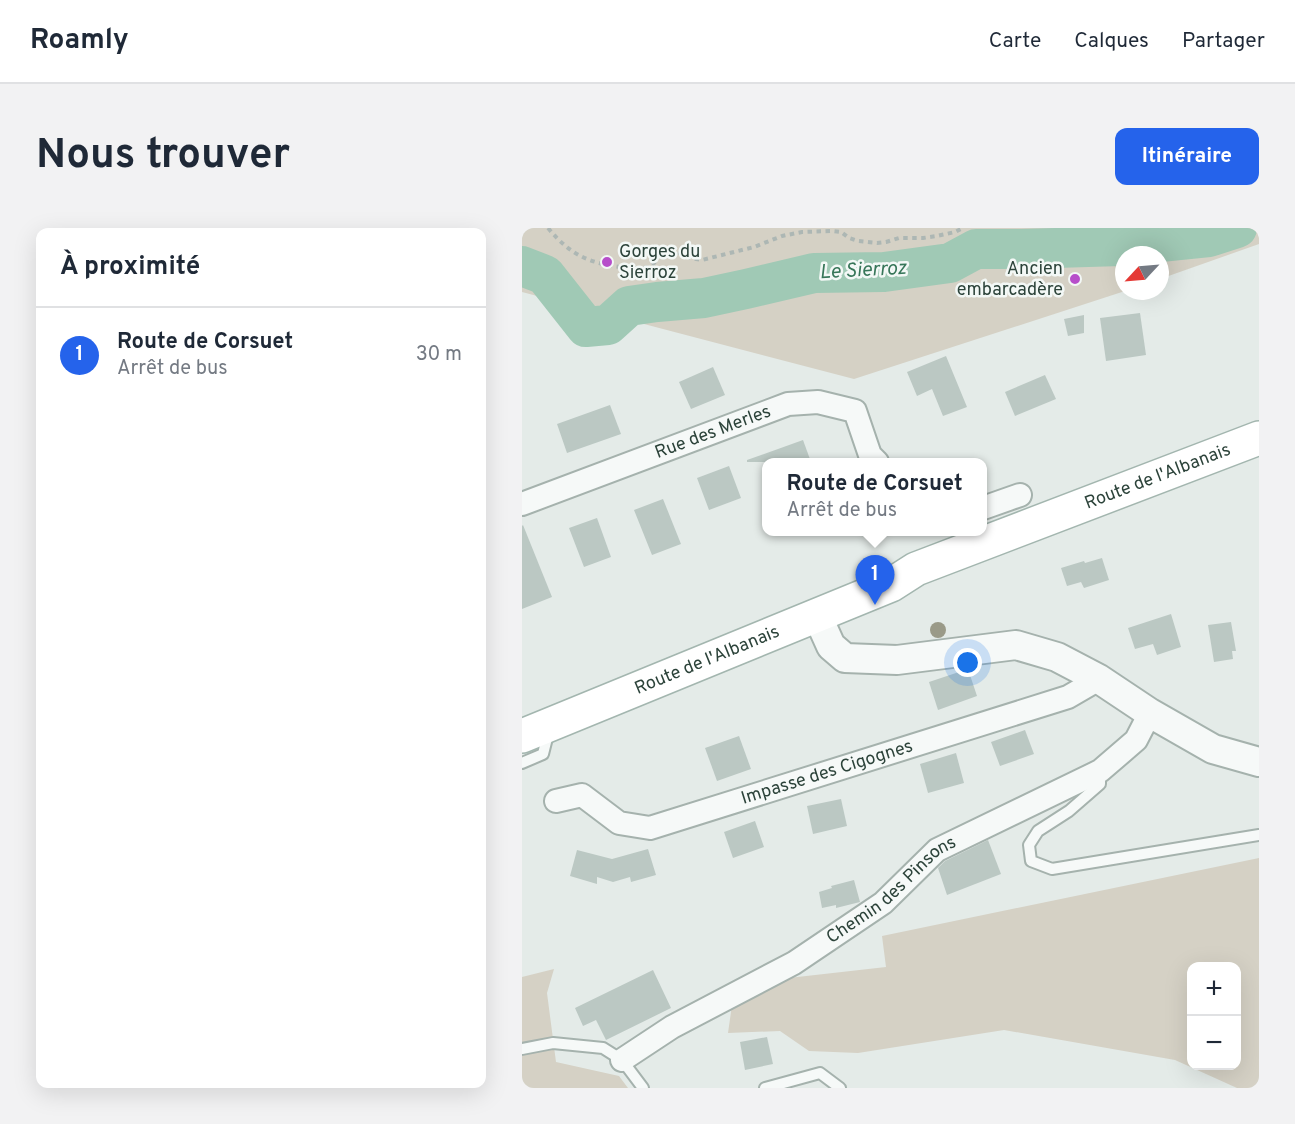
<!DOCTYPE html>
<html lang="fr">
<head>
<meta charset="utf-8">
<style>
	:root { --surface:#fff; --page:#f2f2f3; --text:#1f2937; --muted:#747a83; --line:#e0e1e3; --accent:#2563eb }
	body { margin:0; font-family:Overpass,sans-serif; background:var(--page); color:var(--text) }
	.controls { position:absolute; right:18px; bottom:18px; display:grid; overflow:hidden; border-radius:12px; box-shadow:0 6px 24px #0002 }
	.controls button { width:54px; height:54px; display:grid; place-items:center; padding:0; border:0; border-bottom:2px solid var(--line); background:var(--surface); color:var(--text); font:30px sans-serif }
	.compass { position:absolute; left:593px; top:18px; width:54px; height:54px; border-radius:50%; background:var(--surface); box-shadow:0 6px 24px #0002; rotate:244deg }
	.you { position:absolute; left:446px; top:435px; width:21px; height:21px; margin:-15px; border:4px solid #fff; border-radius:50%; background:#1a73e8; box-shadow:0 0 0 9px #1a73e833 }
	.badge { display:grid; place-items:center; width:39px; height:39px; border-radius:50%; background:var(--accent); color:#fff; font-size:20px; font-weight:700 }
	.pin { position:absolute; translate:-50% -50px; filter:drop-shadow(0 2px 3px #0008) }
	.pin::after { content:''; position:absolute; top:32px; width:21px; height:18px; background:inherit; clip-path:polygon(0 0,100% 0,50% 100%) }
	.popup { position:absolute; left:240px; top:230px; width:225px; height:78px; box-sizing:border-box; display:grid; place-content:center; border-radius:12px; background:var(--surface); filter:drop-shadow(0 2px 4px #0005); font-size:20px; white-space:nowrap; color:var(--muted) }
	.popup b { font-size:22px; color:var(--text) }
	.popup::after { content:''; position:absolute; left:50%; top:100%; margin-left:-12px; border:12px solid transparent; border-top-color:var(--surface) }
	.list { margin:0; padding:0; list-style:none }
	h2 { display:flex; justify-content:space-between; align-items:center; height:78px; margin:0; padding:0 24px; font-size:26px }
	h2 small { font-size:20px; font-weight:400; color:var(--muted) }
	.list li { display:grid; grid-template-columns:39px 1fr auto; gap:18px; align-items:center; box-sizing:border-box; height:96px; padding:0 24px; border-top:2px solid var(--line) }
	.list b { display:block; font-size:22px; white-space:nowrap }
	.list p { margin:0; font-size:20px; white-space:nowrap; color:var(--muted) }
	.list em { font-size:20px; font-style:normal; color:var(--muted) }
	.map { position:relative; flex:none; width:737px; height:860px; overflow:hidden; border-radius:12px }
	header { display:flex; align-items:center; gap:36px; box-sizing:border-box; height:84px; padding:0 30px; background:var(--surface); border-bottom:2px solid var(--line) }
	header strong { font-size:28px }
	nav { display:flex; gap:33px; margin-inline-start:auto; font-size:21px }
	.intro { display:flex; align-items:center; justify-content:space-between; box-sizing:border-box; height:144px; padding:0 36px }
	h1 { margin:0; font-size:42px }
	.button { padding:15px 27px; border-radius:12px; background:var(--accent); color:#fff; font-size:21px; font-weight:700 }
	main { display:flex; gap:36px; padding:0 36px }
	aside { flex:1; background:var(--surface); border-radius:12px; box-shadow:0 6px 24px #0002 }
	.map>svg:first-child { display:block }
	.green { fill:#d5d1c5; fill-rule:evenodd }
	.lines { fill:none; stroke-linecap:round; stroke-linejoin:round }
	.river { stroke:#a0c9b5; stroke-width:40 }
	.building { fill:#bbc8c3 }
	.service-casing { stroke:#a5b2ad; stroke-width:14 }
	.minor-casing { stroke:#a5b2ad; stroke-width:26 }
	.tertiary-casing { stroke:#a5b2ad; stroke-width:32 }
	.primary-casing { stroke:#a3b6af; stroke-width:36 }
	.path { stroke:#adb7b4; stroke-width:4; stroke-dasharray:4.5 4.5; stroke-linecap:butt }
	.service { stroke:#f6f9f8; stroke-width:10 }
	.minor { stroke:#f6f9f8; stroke-width:22 }
	.tertiary { stroke:#f6f9f8; stroke-width:28 }
	.primary { stroke:#fff; stroke-width:33 }
	.tree { fill:#9a9a88 }
	.poi-dot { fill:#b74eca; stroke:#f3f8f6; stroke-width:2 }
	.labels { text-anchor:middle; dominant-baseline:central; stroke-width:5; stroke-linejoin:round; paint-order:stroke }
	.poi-label { font-size:18px; fill:#2c433a; stroke:#f3f8f6; text-anchor:start }
	.street-label { font-size:18px; fill:#2c433a; stroke:#f3f8f6 }
	.water-label { font-size:20px; font-style:italic; fill:#377659; stroke:#f3f8f6 }
</style>
</head>
<body>
<header>
<strong>Roamly</strong>
<nav><a>Carte</a><a>Calques</a><a>Partager</a></nav>
</header>
<div class="intro"><h1>Nous trouver</h1><a class="button">Itinéraire</a></div>
<main>
<aside>
<h2>À proximité<small></small></h2>
<ul class="list">
<li><span class="badge">1</span><div><b>Route de Corsuet</b><p>Arrêt de bus</p></div><em>30 m</em></li>
</ul>
</aside>
<div class="map">
<svg width="737" height="860" viewBox="0 0 737 860">
	<rect width="100%" height="100%" fill="#e4ebe8"/>
	<!-- green -->
	<g class="green">
		<polygon points="0,0 737,0 737,16 638,51 638,27 602,27 603,63 332,151 0,64"/>
		<path d="M737 630V860H715L653 832 482 802 336 825 287 823 258 803 206 805 213 756 364 739 360 708ZM670 738H714V838H670Z"/>
		<polygon points="32,741 25,765 34,834 97,848 106,860 0,860 0,749"/>
	</g>
	<g class="lines">
		<!-- river -->
		<polyline class="river" points="0,38 23,47 64,99 86,97 107,78 135,74 182,70 224,61 292,45 362,44 428,35 454,21 500,21 599,18 687,9 715,0"/>
	</g>
	<!-- building -->
	<g class="building">
		<polygon points="618,85 624,127 584,133 578,90"/>
		<polygon points="562,87 562,105 546,108 542,91"/>
		<polygon points="424,128 445,179 421,188 410,161 395,168 385,144"/>
		<polygon points="191,139 203,167 169,181 157,154"/>
		<polygon points="523,147 534,171 493,188 483,164"/>
		<polygon points="88,177 99,206 45,225 35,196"/>
		<polygon points="281,212 289,234 225,234 225,232"/>
		<polygon points="207,238 219,270 187,282 175,250"/>
		<polygon points="141,271 159,316 130,327 112,282"/>
		<polygon points="75,290 89,329 62,339 47,300"/>
		<polygon points="1,297 30,369 0,381 0,298"/>
		<polygon points="580,330 587,352 562,360 559,354 545,358 539,340 562,333 563,335"/>
		<polygon points="649,386 659,419 635,427 631,416 613,421 606,400"/>
		<polygon points="709,394 714,423 710,423 711,431 692,434 686,397"/>
		<polygon points="446,441 455,468 416,482 407,454"/>
		<polygon points="503,502 512,526 478,538 469,514"/>
		<polygon points="217,508 229,541 195,553 183,520"/>
		<polygon points="434,525 442,555 406,565 398,536"/>
		<polygon points="319,571 325,598 291,606 285,578"/>
		<polygon points="233,593 242,619 211,630 202,604"/>
		<polygon points="466,612 479,646 425,667 416,640 423,633"/>
		<polygon points="126,621 134,647 109,654 108,649 91,654 75,649 75,656 48,648 55,622 90,631"/>
		<polygon points="332,652 338,674 314,680 314,677 300,680 297,664 310,660 309,658"/>
		<polygon points="131,742 149,780 84,812 74,792 61,798 53,780"/>
		<polygon points="245,809 251,836 223,842 218,814"/>
	</g>
	<g class="lines">
		<defs>
			<g id="service">
				<polyline points="0,535 21,526 27,502"/>
				<polyline points="578,543 578,556 547,583 516,603 507,617 509,633 530,641 737,607"/>
				<polyline points="0,821 31,815 81,820 100,832 121,860"/>
				<polyline points="243,860 298,845 318,860"/>
			</g>
			<g id="minor">
				<path id="s1" d="M0 276 266 176 296 174 333 183 348 227 355 234"/>
				<polyline points="461,280 498,267"/>
				<path id="s2" d="M34 573 60 567 97 595 128 600 546 469 577 451"/>
				<path id="s3" d="M100 832 150 799 272 735 361 675 415 622 578 543 614 512 628 485"/>
			</g>
			<polyline id="tertiary" points="295,387 309,418 323,430 375,432 494,417 535,429 577,451 628,485 691,521 737,534"/>
			<g id="primary">
				<path id="s4" d="M0 508 369 357 394 341 737 210"/>
			</g>
		</defs>
		<!-- service casing -->
		<use href="#service" class="service-casing"/>
		<!-- minor casing -->
		<use href="#minor" class="minor-casing"/>
		<!-- tertiary casing -->
		<use href="#tertiary" class="tertiary-casing"/>
		<!-- primary casing -->
		<use href="#primary" class="primary-casing"/>
		<!-- path -->
		<path class="path" d="M26 0C50 29 68 35 104 40 112 40 125 42 131 36 135 33 135 27 137 23L143 21H149L168 30 180 32 232 19 260 8 280 4 310 3 319 4 327 10 336 13 355 15 364 14 377 10H401L415 8 433 4 441 0"/>
		<!-- service -->
		<use href="#service" class="service"/>
		<!-- minor -->
		<use href="#minor" class="minor"/>
		<!-- tertiary -->
		<use href="#tertiary" class="tertiary"/>
		<!-- primary -->
		<use href="#primary" class="primary"/>
	</g>
	<!-- trees -->
	<circle class="tree" cx="416" cy="402" r="8"/>
	<!-- markers -->
	<g class="poi-dot">
		<circle cx="85" cy="34" r="6"/>
		<circle cx="553" cy="51" r="6"/>
	</g>
	<g class="labels">
		<!-- poi labels -->
		<g class="poi-label">
			<text x="97" y="24">Gorges du<tspan x="97" dy="21">Sierroz</tspan></text>
			<text x="541" y="41" text-anchor="end">Ancien<tspan x="541" dy="21">embarcadère</tspan></text>
		</g>
		<!-- street labels -->
		<g class="street-label">
			<text stroke="none"><textPath href="#s1" startOffset="204">Rue des Merles</textPath></text>
			<text stroke="none"><textPath href="#s4" startOffset="687">Route de l'Albanais</textPath></text>
			<text stroke="none"><textPath href="#s4" startOffset="200">Route de l'Albanais</textPath></text>
			<text stroke="none"><textPath href="#s2" startOffset="290">Impasse des Cigognes</textPath></text>
			<text stroke="none"><textPath href="#s3" startOffset="320">Chemin des Pinsons</textPath></text>
		</g>
		<!-- water labels -->
		<g class="water-label">
			<text transform="translate(341 43) rotate(-3)">Le Sierroz</text>
		</g>
	</g>
</svg>
<div class="controls">
<button>+</button>
<button>−</button>
</div>
<svg class="compass" viewBox="-18 -18 36 36"><path d="M0-13l5 13h-10z" fill="#e53935"/><path d="M0 13l5-13h-10z" fill="#747a83"/></svg>
<div class="you"></div>
<div class="pin badge" style="left:353px;top:377px">1</div>
<div class="popup"><b>Route de Corsuet</b>Arrêt de bus</div>
</div>
</main>
</body>
</html>
